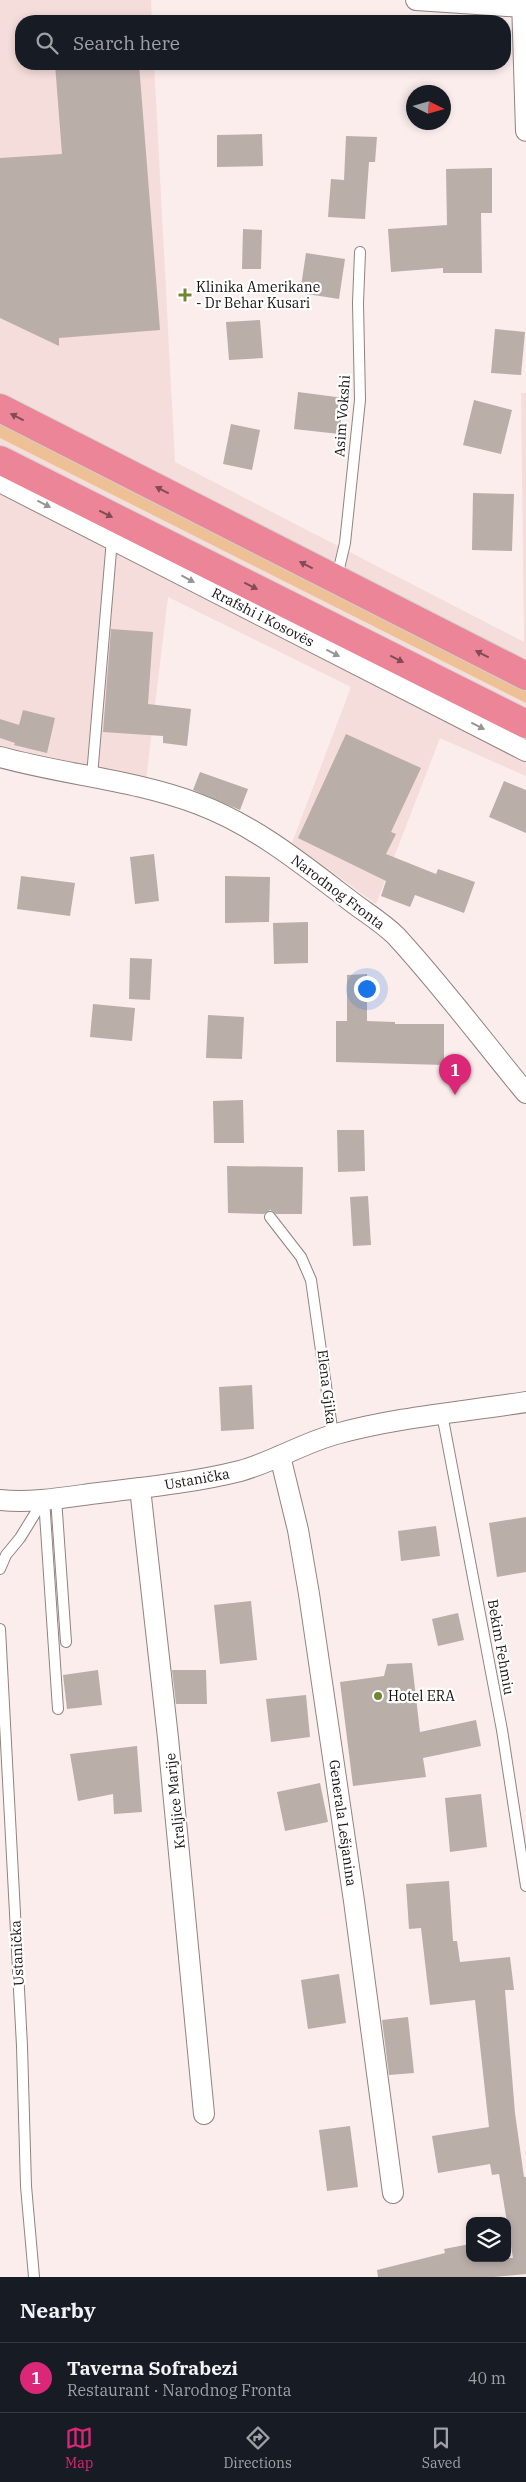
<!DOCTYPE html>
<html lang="en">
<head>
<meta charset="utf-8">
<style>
	:root { --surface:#171b24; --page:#242831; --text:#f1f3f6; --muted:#9ea1a6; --line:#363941; --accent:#db2777 }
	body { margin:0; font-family:"IBM Plex Serif",serif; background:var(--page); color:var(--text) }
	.controls { position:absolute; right:15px; bottom:15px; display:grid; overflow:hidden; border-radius:10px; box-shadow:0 2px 8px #0003 }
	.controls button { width:45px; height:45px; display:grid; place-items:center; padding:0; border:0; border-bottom:1px solid var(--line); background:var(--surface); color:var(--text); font:25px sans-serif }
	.compass { position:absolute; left:406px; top:85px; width:45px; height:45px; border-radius:50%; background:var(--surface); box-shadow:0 2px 8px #0003; rotate:95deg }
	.you { position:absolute; left:366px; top:988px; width:18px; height:18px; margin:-12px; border:4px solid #fff; border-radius:50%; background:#1a73e8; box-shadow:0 0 0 8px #1a73e833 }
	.badge { display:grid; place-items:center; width:32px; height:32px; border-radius:50%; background:var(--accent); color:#fff; font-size:16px; font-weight:700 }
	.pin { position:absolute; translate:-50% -41px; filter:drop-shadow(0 1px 2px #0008) }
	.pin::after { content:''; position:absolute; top:26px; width:18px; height:15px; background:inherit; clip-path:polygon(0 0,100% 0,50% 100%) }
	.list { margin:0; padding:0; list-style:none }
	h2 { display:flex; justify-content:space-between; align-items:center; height:65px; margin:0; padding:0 20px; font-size:21px }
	h2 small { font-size:16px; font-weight:400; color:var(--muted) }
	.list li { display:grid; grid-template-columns:32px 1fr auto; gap:15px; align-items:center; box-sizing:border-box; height:70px; padding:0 20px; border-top:1px solid var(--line) }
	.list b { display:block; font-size:19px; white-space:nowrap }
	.list p { margin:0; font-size:16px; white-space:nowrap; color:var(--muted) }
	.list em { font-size:16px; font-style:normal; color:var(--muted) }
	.icon { flex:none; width:28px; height:28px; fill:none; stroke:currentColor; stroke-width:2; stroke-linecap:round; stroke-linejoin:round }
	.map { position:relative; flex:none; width:526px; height:2277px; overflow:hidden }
	.search { position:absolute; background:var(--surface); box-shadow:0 2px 8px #0003; left:15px; right:15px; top:15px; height:55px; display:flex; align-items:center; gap:12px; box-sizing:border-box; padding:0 18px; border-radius:20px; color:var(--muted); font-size:19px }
	.sheet { height:135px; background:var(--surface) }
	nav { display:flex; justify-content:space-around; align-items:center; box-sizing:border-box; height:70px; border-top:1px solid var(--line); background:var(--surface); font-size:14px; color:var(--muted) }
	nav a { display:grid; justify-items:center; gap:2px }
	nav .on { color:var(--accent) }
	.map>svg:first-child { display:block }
	.built { fill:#f4ddda }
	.green { fill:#edc096 }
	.building { fill:#baaea9 }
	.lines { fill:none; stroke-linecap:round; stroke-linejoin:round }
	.lane-casing { stroke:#908381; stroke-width:12 }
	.street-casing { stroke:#908381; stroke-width:22 }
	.highway-casing { stroke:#d1d0d0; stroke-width:30 }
	.lane { stroke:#fff; stroke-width:10 }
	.street { stroke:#fff; stroke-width:20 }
	.highway { stroke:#ec8597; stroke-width:28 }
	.oneway { fill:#824c54 }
	.oneway2 { fill:#979594 }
	.poi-dot { fill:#738433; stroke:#fff; stroke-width:2 }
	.labels { text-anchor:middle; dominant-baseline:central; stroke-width:4.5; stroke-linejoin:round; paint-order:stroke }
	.poi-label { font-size:14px; fill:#181312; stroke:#fff; text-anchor:start }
	.street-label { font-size:14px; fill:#181312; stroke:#fff }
</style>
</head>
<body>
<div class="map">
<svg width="526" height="2277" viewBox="0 0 526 2277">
	<rect width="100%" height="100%" fill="#fbedeb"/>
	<!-- built -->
	<polygon class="built" points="0,0 151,0 152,21 21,21 21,64 154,64 175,462 524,642 521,393 526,393 526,776 440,738 376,904 292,843 351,687 168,597 145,788 0,757"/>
	<!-- green -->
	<polygon class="green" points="0,423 526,687 526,703 0,438"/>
	<!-- building -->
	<g class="building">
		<polygon points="55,64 139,64 160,330 59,338 59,346 0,318 0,158 62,154"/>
		<polygon points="262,134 263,166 217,167 217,135"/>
		<polygon points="346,136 377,137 375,162 369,162 365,219 328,217 331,179 344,180"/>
		<polygon points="492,168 492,213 481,213 482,273 443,273 443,268 391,272 388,229 447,225 446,169"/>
		<polygon points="243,229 262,230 261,269 242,269"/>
		<polygon points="306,253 345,259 339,299 300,293"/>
		<polygon points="260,320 263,358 229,360 226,322"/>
		<polygon points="495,329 525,332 521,375 491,373"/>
		<polygon points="298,392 344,398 339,434 294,429"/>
		<polygon points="474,400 512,410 501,454 463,445"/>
		<polygon points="231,424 260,430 252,470 223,464"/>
		<polygon points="473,493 514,494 512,551 472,550"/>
		<polygon points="111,629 153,632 148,704 191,709 187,746 163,743 163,736 103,732"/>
		<polygon points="23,710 55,718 47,753 14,745 15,743 0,738 0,719 19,725"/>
		<polygon points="346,734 421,768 391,832 396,834 386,854 436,874 438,869 475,882 464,913 415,895 410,907 381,896 386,881 298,838"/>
		<polygon points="200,772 248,789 240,810 193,790"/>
		<polygon points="504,781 526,790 526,833 489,817"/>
		<polygon points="154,854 159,901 135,904 130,857"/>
		<polygon points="21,876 75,883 70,916 17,909"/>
		<polygon points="225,876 270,877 269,922 225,923"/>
		<polygon points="308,922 308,963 274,964 273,923"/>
		<polygon points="130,958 152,959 150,1000 129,999"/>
		<polygon points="367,974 367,1021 395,1022 395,1024 444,1024 444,1065 336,1062 336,1021 347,1021 347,975"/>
		<polygon points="93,1004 135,1008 132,1041 90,1037"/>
		<polygon points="208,1015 244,1017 242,1059 206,1058"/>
		<polygon points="243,1100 244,1143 214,1143 213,1101"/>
		<polygon points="337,1130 364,1130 365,1171 338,1172"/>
		<polygon points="227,1166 303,1167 302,1214 276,1214 270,1210 264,1214 228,1213"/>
		<polygon points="368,1196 371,1245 353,1246 350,1197"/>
		<polygon points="252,1385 254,1429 221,1431 219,1387"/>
		<polygon points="526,1517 526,1572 497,1577 489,1523"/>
		<polygon points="436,1526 440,1556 401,1561 398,1531"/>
		<polygon points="251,1601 257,1660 220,1664 214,1605"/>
		<polygon points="458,1613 464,1640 438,1646 432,1619"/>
		<polygon points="412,1663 420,1732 476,1720 481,1746 423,1758 426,1777 353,1786 340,1682 384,1676 387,1664"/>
		<polygon points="98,1670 102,1705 67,1709 63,1675"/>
		<polygon points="172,1670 206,1670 207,1704 176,1704"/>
		<polygon points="306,1695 310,1737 271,1742 266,1699"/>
		<polygon points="137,1746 142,1812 114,1814 113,1794 78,1801 70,1754"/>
		<polygon points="320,1783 328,1822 285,1831 277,1792"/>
		<polygon points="481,1794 487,1847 450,1852 445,1798"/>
		<polygon points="449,1881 453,1941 457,1941 460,1962 510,1957 514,1990 505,1990 515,2113 524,2177 526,2177 526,2274 494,2277 378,2277 377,2270 445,2253 444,2249 470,2244 470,2258 513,2258 499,2174 492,2175 490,2164 438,2173 432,2136 489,2127 475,2000 430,2005 421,1928 409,1929 406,1884"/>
		<polygon points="339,1974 346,2023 308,2029 301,1980"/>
		<polygon points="408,2017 414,2073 389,2075 382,2020"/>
		<polygon points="350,2126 358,2187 327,2191 319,2130"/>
	</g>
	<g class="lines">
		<defs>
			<g id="lane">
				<polyline points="337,577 345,543 360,400 358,303 360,252"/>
				<polyline points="92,776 112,539"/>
				<polyline points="270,1217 301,1257 311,1280 333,1435"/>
				<polyline points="442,1414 502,1730 526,1886"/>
				<polyline points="56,1498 66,1642"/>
				<polyline points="0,1569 6,1555 20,1538 44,1499 58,1709"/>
				<polyline points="0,1629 22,2046 26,2186 34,2277"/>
			</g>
			<g id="street">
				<polyline points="416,0 522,7"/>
				<polyline points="522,0 526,131"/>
				<polyline points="0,482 526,751"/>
				<path d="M0 757C65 775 135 780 198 804 254 825 301 863 348 899 363 911 382 922 396 936 442 986 483 1041 526 1093"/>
				<polyline points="280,1456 298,1530 309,1594 354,1901 393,2193"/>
				<polyline points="140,1488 168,1738 204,2114"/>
				<path d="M0 1500C30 1503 61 1498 90 1494 140 1488 192 1483 240 1471 273 1462 303 1443 336 1434 398 1417 462 1412 526 1402"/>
			</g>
			<g id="highway">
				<polyline points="0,408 526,676"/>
				<polyline points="0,460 526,724"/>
			</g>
		</defs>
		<!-- lane casing -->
		<use href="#lane" class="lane-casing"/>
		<!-- street casing -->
		<use href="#street" class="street-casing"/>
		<!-- highway casing -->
		<use href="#highway" class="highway-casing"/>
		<!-- lane -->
		<use href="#lane" class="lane"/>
		<!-- street -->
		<use href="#street" class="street"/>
		<!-- highway -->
		<use href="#highway" class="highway"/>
	</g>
	<!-- one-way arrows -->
	<defs><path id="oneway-solid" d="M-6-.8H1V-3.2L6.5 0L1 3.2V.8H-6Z" transform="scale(1.25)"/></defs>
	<g class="oneway">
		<use href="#oneway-solid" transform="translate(17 417) rotate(-153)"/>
		<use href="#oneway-solid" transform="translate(162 490) rotate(-153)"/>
		<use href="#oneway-solid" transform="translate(106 514) rotate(27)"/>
		<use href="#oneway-solid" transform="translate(306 565) rotate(-153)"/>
		<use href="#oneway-solid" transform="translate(251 586) rotate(27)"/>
		<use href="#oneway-solid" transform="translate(482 654) rotate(-153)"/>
		<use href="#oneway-solid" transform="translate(397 659) rotate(27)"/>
	</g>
	<g class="oneway2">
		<use href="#oneway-solid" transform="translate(44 504) rotate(27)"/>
		<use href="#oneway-solid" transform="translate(188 579) rotate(28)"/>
		<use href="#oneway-solid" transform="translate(333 653) rotate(27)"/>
		<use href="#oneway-solid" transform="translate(478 726) rotate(27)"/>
	</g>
	<!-- markers -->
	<g class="poi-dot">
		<path d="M182.5 287.5h5v5h5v5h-5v5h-5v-5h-5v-5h5z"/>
		<circle cx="378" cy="1696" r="5"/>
	</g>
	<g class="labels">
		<!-- poi labels -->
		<g class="poi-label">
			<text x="196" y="287">Klinika Amerikane<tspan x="196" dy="16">- Dr Behar Kusari</tspan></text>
			<text x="388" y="1696">Hotel ERA</text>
		</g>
		<!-- street labels -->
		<g class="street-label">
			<text transform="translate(342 416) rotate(-86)">Asim Vokshi</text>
			<text transform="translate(263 617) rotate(27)">Rrafshi i Kosovës</text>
			<text transform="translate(338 892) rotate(37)">Narodnog Fronta</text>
			<text transform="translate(327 1387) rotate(83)">Elena Gjika</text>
			<text transform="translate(197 1479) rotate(-10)">Ustanička</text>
			<text transform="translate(501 1647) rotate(80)">Bekim Fehmiu</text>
			<text transform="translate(175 1801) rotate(-96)">Kraljice Marije</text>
			<text transform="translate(343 1823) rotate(82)">Generala Lešjanina</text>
			<text transform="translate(17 1953) rotate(-93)">Ustanička</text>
		</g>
	</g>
</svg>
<div class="controls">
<button><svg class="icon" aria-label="layers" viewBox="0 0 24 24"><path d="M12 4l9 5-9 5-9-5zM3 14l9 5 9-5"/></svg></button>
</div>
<svg class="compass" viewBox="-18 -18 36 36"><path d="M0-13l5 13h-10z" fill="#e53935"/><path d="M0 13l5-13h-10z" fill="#9ea1a6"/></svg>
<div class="you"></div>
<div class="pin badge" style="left:455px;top:1095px">1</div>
<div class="search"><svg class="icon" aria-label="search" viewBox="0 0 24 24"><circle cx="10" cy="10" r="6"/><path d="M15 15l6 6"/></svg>Search here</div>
</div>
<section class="sheet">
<h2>Nearby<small></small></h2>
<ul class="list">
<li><span class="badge">1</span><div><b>Taverna Sofrabezi</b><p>Restaurant · Narodnog Fronta</p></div><em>40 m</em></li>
</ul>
</section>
<nav>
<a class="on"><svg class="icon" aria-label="map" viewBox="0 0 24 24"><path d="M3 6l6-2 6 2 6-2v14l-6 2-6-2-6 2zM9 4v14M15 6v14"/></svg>Map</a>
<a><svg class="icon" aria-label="directions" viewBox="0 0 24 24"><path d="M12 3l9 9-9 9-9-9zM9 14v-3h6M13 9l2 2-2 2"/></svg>Directions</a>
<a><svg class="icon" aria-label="saved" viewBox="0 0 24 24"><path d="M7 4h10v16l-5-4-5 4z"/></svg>Saved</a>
</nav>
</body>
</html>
